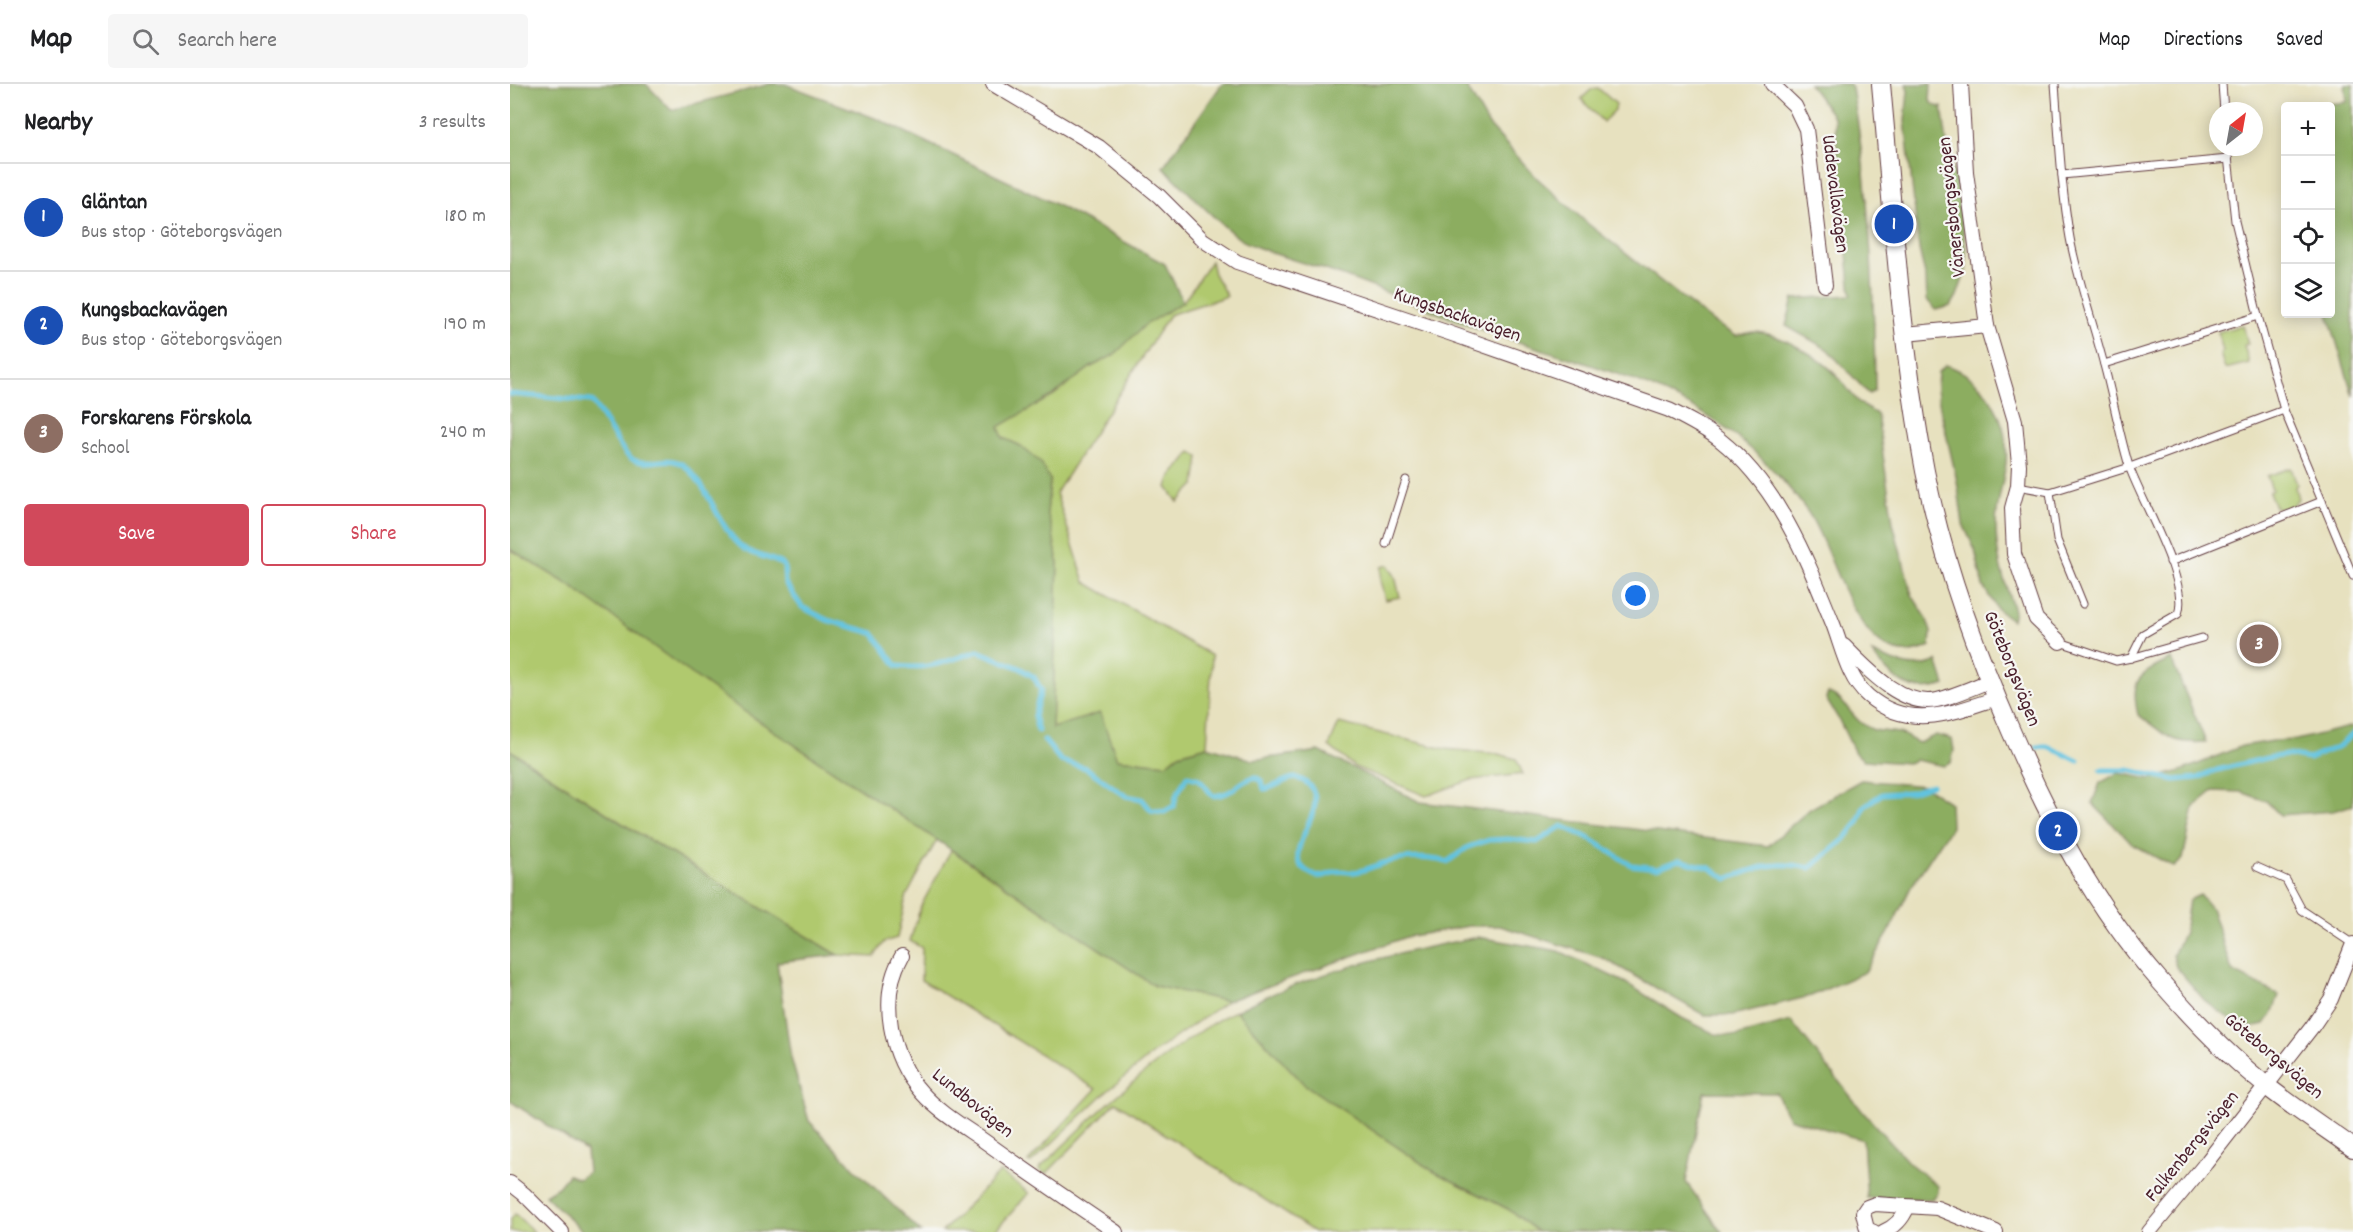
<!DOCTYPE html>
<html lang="en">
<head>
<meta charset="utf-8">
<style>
	:root { --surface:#fff; --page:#f6f6f6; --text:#202124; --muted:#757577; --line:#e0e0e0; --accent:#d1495b }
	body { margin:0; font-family:Dekko,sans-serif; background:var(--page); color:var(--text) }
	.controls { position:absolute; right:18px; top:18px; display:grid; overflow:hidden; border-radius:6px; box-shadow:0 3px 15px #0003 }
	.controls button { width:54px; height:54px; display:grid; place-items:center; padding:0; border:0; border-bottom:2px solid var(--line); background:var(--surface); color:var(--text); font:30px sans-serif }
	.compass { position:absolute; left:1699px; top:18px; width:54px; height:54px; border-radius:50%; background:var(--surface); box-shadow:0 3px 15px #0003; rotate:31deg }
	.you { position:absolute; left:1126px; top:512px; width:21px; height:21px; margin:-15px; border:4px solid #fff; border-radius:50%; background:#1a73e8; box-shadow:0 0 0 9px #1a73e833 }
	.badge { display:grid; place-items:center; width:39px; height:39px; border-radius:50%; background:var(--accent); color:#fff; font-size:20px; font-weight:700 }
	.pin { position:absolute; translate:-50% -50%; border:3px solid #fff; box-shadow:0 2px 6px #0006 }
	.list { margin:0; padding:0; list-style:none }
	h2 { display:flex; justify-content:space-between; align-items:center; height:78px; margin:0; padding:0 24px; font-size:26px }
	h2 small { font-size:20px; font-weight:400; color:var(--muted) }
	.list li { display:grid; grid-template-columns:39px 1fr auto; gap:18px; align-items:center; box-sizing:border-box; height:108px; padding:0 24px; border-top:2px solid var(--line) }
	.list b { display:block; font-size:22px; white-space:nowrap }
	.list p { margin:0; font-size:20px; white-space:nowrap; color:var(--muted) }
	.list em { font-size:20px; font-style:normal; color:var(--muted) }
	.actions { display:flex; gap:12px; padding:18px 24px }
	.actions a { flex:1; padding:14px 0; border:2px solid var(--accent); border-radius:6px; text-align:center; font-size:21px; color:var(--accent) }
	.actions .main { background:var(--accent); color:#fff }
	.icon { flex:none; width:33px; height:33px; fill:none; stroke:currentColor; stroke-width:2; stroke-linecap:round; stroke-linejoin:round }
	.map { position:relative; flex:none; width:1843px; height:1148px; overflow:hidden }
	header { display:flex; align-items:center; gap:36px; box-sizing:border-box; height:84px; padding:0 30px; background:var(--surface); border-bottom:2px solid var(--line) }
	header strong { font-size:28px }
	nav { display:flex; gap:33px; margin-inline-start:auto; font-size:21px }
	.search { width:420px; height:54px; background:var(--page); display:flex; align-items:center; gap:15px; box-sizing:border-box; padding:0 21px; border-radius:6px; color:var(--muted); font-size:22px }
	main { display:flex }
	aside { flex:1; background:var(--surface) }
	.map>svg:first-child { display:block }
	.green { fill:#b0c96e; stroke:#7d744c; stroke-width:1.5 }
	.forest { fill:#8cad61; stroke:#6b6646; stroke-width:1.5 }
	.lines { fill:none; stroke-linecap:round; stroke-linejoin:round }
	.stream { stroke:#61c3e0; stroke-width:5 }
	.service-casing { stroke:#623c41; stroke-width:9 }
	.minor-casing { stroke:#623c41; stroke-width:16 }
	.tertiary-casing { stroke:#623c41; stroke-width:20 }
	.service { stroke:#fff; stroke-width:7 }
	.minor { stroke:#fff; stroke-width:14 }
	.tertiary { stroke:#fff; stroke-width:18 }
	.labels { text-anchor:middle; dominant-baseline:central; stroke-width:4.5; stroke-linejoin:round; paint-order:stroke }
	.street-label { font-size:20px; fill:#4a1f2b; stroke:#f6f6f2 }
</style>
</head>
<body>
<header>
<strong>Map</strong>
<div class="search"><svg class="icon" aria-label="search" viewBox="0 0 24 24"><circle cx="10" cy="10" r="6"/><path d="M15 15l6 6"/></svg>Search here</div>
<nav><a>Map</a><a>Directions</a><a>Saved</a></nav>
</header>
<main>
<aside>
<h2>Nearby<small>3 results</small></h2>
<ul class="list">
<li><span class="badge" style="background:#1a4fb4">1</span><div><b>Gläntan</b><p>Bus stop · Göteborgsvägen</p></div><em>180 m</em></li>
<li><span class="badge" style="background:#1a4fb4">2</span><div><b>Kungsbackavägen</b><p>Bus stop · Göteborgsvägen</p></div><em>190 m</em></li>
<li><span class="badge" style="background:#8d6e63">3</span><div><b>Forskarens Förskola</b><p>School</p></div><em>240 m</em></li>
</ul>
<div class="actions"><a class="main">Save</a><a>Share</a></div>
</aside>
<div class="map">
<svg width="1843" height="1148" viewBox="0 0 1843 1148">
	<rect width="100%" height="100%" fill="#f6f6f2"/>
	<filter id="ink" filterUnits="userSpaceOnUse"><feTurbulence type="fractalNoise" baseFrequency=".0167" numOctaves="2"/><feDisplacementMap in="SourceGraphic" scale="12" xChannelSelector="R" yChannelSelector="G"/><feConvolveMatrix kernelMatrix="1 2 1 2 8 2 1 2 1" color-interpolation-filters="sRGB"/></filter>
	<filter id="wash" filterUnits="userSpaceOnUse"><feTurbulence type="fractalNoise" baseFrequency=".008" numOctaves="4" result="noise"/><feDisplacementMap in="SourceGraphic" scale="24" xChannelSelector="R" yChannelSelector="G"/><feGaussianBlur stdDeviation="1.35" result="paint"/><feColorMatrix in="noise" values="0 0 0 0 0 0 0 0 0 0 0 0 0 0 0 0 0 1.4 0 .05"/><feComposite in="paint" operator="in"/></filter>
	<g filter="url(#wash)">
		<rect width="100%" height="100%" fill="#e7e1bf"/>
		<!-- green -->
		<g class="green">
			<polygon points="1088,4 1106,20 1105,26 1093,38 1071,15 1082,5"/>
			<polygon points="701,177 704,190 717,212 659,231 546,409 575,498 702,572 697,662 669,670 656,680 606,675 542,644 548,479 542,445 537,429 540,396 509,361 493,354 488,343 542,312 581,283 604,271 636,239 673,218"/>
			<polygon points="1733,241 1738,260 1734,261 1739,279 1715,285 1710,269 1713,267 1708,248"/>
			<polygon points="681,368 689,373 685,401 668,418 657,403 660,394"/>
			<path d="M1781 384 1787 400 1785 403 1788 415C1781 424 1776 426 1765 423L1759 408 1762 406 1757 392Z"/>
			<polygon points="0,465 59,501 222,619 427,756 396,813 387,854 374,858 364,873 328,871 113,740 0,666"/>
			<polygon points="878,481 885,492 890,513 875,516 870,496 871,483"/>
			<polygon points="829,639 935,665 988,670 1006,675 1013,690 961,696 916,712 845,683 819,662"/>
			<polygon points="441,766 645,902 717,917 646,967 594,1010 521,1079 518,1078 586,1005 411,896 412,864 400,857 411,822"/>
			<path d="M726 927 794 1000 923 1087 998 1125 1028 1148H804L606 1018 536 1090 529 1085C575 1040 622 995 675 958 692 947 707 934 726 927Z"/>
			<polygon points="490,1088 519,1109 484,1148 432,1148"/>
			<polygon points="5,1130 24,1148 0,1148 0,1135"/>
		</g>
		<!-- forest -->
		<g class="forest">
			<polygon points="0,0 136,0 161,26 260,0 275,0 370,36 547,121 655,180 673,218 636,240 604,271 581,283 542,312 489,343 493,354 509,361 530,378 540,396 537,429 542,445 548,479 542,644 590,629 607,675 656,680 669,670 697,662 743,676 809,667 910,718 1258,762 1300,725 1351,696 1414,702 1440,719 1441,743 1401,803 1378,850 1355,888 1301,912 1222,931 1194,931 1093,874 990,842 959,842 896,853 717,917 645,902 222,619 59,501 0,465"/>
			<path d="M712 0H955L978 40 1026 93 1077 139 1203 238 1226 252C1231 251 1238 248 1244 248 1268 248 1313 275 1328 293 1345 312 1343 318 1367 330L1383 439 1402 511 1416 533 1421 548 1420 562C1348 599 1325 464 1297 427 1272 392 1240 361 1205 337 1143 295 1055 274 984 250 928 231 875 206 819 187 794 179 771 173 747 163 740 160 731 157 726 152 700 132 677 106 653 83Z"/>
			<path d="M1299 0H1340L1342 4C1360 105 1364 205 1365 306L1359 310 1317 265 1276 242 1283 215 1341 211 1324 34Z"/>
			<polygon points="1396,0 1421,0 1420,17 1426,22 1432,23 1439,74 1447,96 1456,168 1456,186 1447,212 1441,222 1426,226 1417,216 1416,195 1409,165 1395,37 1398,7"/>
			<polygon points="1835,0 1843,0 1843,312 1818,230 1820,230 1820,22 1797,22 1837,18"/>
			<path d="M1436 281C1477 294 1500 338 1496 379 1493 400 1486 420 1486 442 1486 474 1494 496 1504 527L1502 536 1487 525 1473 502 1465 466 1453 440 1447 397 1430 323 1427 305 1428 288Z"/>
			<path d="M1362 569C1384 578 1404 588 1427 577L1435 601C1401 613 1381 595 1362 569Z"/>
			<path d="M1661 575 1696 658C1659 661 1656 650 1628 631 1619 593 1630 591 1661 575Z"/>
			<path d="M1318 609C1331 612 1339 628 1349 637 1366 651 1370 645 1388 649 1395 650 1402 657 1409 659L1426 651 1442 655 1444 666 1441 679 1434 682 1405 676 1398 679 1354 676 1345 669 1328 634 1316 615Z"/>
			<polygon points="1843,642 1843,721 1823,727 1770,731 1756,717 1731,708 1703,707 1684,723 1673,775 1664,783 1623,761 1582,719 1590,699 1608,689 1640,695 1671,687 1732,662 1763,657 1786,656"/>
			<polygon points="0,666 113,740 328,871 267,878 281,974 299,1037 346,1086 411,1148 73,1148 35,1111 48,1103 58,1091 68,1095 78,1088 76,1067 0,1017"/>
			<polygon points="1690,811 1701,824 1722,887 1769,911 1762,930 1755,940 1741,943 1728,941 1695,917 1666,883 1663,871 1674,848 1679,816"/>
			<path d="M968 853 1049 867 1116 899 1172 934 1205 950 1227 952 1281 937 1353 1028 1399 1079 1428 1102V1109L1422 1115 1357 1114 1353 1056 1279 1034 1266 1009 1194 1008 1176 1098 1212 1148H1028L998 1125 923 1087 794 1000 726 927C801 888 886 869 968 853Z"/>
		</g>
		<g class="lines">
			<!-- stream -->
			<g class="stream">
				<path d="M0 310 81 317C92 329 112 369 120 374 139 386 159 367 177 384 201 406 208 443 232 463 244 473 262 472 274 482L275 499 292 523 317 536 363 549 387 582C422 586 436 577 468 567L510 584 524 593 531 606 524 632 528 647"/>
				<path d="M534 656 551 677 576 684 616 712 632 715 641 726 654 728 664 722 666 712 677 692 689 695 703 712C725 711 727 697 745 693L752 697 754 705C765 704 774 695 784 694 790 694 796 698 800 702 822 728 764 770 800 789 813 797 819 788 830 787 835 787 839 789 844 788 855 787 864 782 874 779 894 773 918 773 937 778L958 763 979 756 998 755 1027 758 1052 742 1079 754 1121 781 1147 784 1169 776 1200 784 1217 795C1249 783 1265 776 1300 784L1335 755 1348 738 1354 722 1372 710 1401 708 1422 701"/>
				<polyline points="1527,663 1539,663 1568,677"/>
				<polyline points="1591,686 1619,686 1665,696 1688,694 1707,686 1757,674 1777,671 1799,675 1829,662 1843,650"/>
			</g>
		</g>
	</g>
	<g filter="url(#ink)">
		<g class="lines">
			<defs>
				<g id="service">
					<path d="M1545 0C1549 51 1551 103 1560 154 1568 197 1583 238 1594 281 1603 314 1609 349 1619 382 1631 417 1680 498 1668 530L1633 550 1621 574 1606 577 1550 558"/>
					<polyline points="1712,0 1714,27"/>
					<polyline points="1717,63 1725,137 1748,232 1774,326 1843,492"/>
					<polyline points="1552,91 1718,75"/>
					<polyline points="1594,280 1748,232"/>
					<polyline points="1508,402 1540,408 1620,383 1774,326"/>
					<polyline points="1540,408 1547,456 1573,520"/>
					<polyline points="876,460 896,396"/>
					<polyline points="1660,478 1812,417"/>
					<polyline points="1621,574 1692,554"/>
					<polyline points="1747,783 1776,796 1792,826 1843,860"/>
				</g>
				<g id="minor">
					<path d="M483 0 589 63 649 112 693 156 727 178 939 249 1159 326C1177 335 1195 344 1210 356 1268 402 1296 473 1323 540 1332 563 1338 595 1358 612 1399 647 1442 629 1487 614"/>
					<polyline points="1262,0 1285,22 1296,45 1315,201"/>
					<polyline points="1477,242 1505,337 1509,381 1508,402 1502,424 1504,470 1526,535 1550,558"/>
					<polyline points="1395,250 1477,242 1456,88 1451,0"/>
					<path d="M1334 562C1356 584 1392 624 1427 616 1444 612 1462 604 1479 597"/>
					<path d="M392 872C368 913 380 974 412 1009 430 1029 456 1044 477 1059 520 1090 563 1119 606 1148"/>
					<polyline points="0,1099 14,1110 52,1148"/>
					<polyline points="1364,1148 1357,1145 1353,1129 1357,1123 1365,1120 1427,1124 1486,1148"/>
					<path d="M1373 1148C1385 1143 1392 1136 1397 1124"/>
					<polyline points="1639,1148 1696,1079 1802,943 1821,915 1843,860"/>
				</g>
				<path id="tertiary" d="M1371 0C1383 129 1391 260 1415 387 1433 478 1464 563 1501 647 1540 737 1585 823 1650 897 1683 935 1719 973 1759 1004 1786 1025 1815 1044 1843 1064"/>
			</defs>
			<!-- service casing -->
			<use href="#service" class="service-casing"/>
			<!-- minor casing -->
			<use href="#minor" class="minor-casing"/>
			<!-- tertiary casing -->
			<use href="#tertiary" class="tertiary-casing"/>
			<!-- service -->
			<use href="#service" class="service"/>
			<!-- minor -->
			<use href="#minor" class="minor"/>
			<!-- tertiary -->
			<use href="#tertiary" class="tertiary"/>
		</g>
	</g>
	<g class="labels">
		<!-- street labels -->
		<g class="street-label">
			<text transform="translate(1324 110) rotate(83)">Uddevallavägen</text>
			<text transform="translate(1443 123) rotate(-96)">Vänersborgsvägen</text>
			<text transform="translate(947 232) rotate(19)">Kungsbackavägen</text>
			<text transform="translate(1501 585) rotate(68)">Göteborgsvägen</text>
			<text transform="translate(1763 973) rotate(40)">Göteborgsvägen</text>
			<text transform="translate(462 1020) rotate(39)">Lundbovägen</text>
			<text transform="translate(1683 1063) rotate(-51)">Falkenbergsvägen</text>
		</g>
	</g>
</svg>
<div class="controls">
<button>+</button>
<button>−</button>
<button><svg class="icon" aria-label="locate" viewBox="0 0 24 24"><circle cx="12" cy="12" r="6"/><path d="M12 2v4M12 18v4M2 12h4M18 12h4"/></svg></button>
<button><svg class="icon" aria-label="layers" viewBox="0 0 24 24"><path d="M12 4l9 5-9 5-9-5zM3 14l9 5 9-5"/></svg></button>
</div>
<svg class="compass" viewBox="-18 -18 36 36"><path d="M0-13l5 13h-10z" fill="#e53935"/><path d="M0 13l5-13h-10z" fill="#757577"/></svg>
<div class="you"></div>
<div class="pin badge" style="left:1384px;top:140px;background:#1a4fb4">1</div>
<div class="pin badge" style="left:1548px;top:747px;background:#1a4fb4">2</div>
<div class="pin badge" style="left:1749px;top:560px;background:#8d6e63">3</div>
</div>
</main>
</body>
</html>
